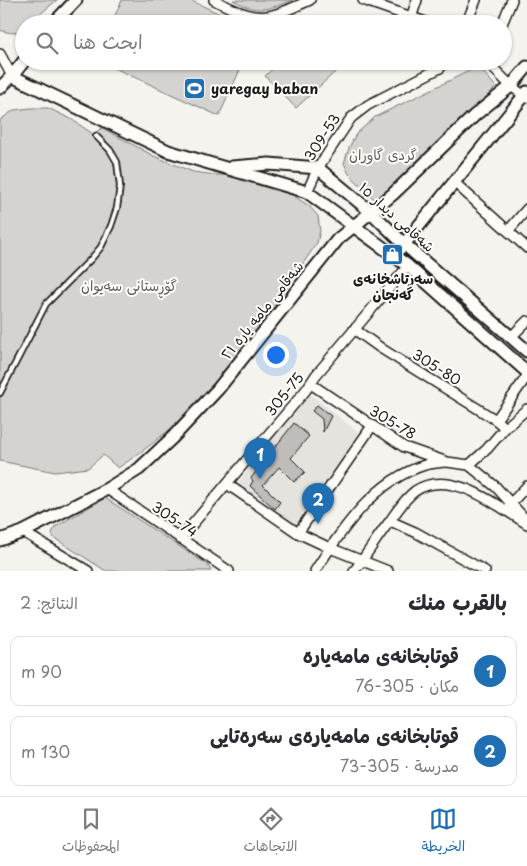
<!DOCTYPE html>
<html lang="ar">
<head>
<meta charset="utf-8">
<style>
	:root { --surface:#fff; --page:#f2f2f3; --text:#2b2b33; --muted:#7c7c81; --line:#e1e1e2; --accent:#1f6fb2 }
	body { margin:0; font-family:"Playpen Sans","Playpen Sans Arabic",sans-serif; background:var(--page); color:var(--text); direction:rtl }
	.you { position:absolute; left:275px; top:354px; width:18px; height:18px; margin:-12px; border:4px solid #fff; border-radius:50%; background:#1a73e8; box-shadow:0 0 0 8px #1a73e833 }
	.badge { display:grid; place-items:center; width:32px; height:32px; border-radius:50%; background:var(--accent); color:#fff; font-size:16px; font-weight:700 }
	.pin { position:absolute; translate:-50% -41px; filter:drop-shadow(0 1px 2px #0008) }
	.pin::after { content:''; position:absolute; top:26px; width:18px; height:15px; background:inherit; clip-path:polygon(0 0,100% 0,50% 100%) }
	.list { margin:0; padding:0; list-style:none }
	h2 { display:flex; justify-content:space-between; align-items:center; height:65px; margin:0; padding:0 20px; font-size:21px }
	h2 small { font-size:16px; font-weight:400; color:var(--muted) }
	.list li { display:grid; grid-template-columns:32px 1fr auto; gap:15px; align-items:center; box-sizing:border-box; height:70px; margin:0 10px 10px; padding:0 10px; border:1px solid var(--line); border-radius:10px }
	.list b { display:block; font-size:19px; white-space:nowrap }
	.list p { margin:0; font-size:16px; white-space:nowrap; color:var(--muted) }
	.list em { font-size:16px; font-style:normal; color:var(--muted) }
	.icon { flex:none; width:28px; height:28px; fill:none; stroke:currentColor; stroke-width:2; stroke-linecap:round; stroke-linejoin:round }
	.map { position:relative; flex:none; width:527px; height:571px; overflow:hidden; direction:ltr }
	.search { position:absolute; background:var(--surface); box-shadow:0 1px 4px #0004; left:15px; right:15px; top:15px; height:55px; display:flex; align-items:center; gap:12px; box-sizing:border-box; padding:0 18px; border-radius:28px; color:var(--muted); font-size:19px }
	.sheet { height:225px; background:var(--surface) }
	nav { display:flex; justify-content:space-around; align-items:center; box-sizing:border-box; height:70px; border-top:1px solid var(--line); background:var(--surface); font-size:14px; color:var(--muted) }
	nav a { display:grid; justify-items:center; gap:2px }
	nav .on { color:var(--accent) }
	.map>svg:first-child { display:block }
	.built { fill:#e4e3de }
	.green { fill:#d4d3cf; stroke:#787876 }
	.building { fill:#bebdba; stroke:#1c1c1c }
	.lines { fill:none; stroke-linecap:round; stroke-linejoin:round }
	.lane-casing { stroke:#1c1c1c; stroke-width:8 }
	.street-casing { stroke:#1c1c1c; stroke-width:12 }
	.secondary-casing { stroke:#1c1c1c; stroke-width:15 }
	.lane { stroke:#fdfcf7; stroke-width:4.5 }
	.street { stroke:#fdfcf7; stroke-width:9 }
	.secondary { stroke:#fdfcf7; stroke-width:11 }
	.labels { text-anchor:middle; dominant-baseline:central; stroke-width:4; stroke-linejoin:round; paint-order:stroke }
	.poi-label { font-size:14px; font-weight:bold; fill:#1c1c1c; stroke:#fdfcf7; text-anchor:start }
	.street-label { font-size:14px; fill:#1c1c1c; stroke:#fdfcf7 }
	.park-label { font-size:14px; fill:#5c5c5b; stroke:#fdfcf7 }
</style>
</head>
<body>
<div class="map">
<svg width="527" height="571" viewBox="0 0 527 571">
	<rect width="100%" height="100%" fill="#f4f3ee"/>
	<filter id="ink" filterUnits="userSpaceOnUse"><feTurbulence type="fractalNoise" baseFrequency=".02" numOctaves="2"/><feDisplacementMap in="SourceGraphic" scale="10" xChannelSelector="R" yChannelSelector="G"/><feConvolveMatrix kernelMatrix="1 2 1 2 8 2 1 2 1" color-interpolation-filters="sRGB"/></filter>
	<g filter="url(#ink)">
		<!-- built -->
		<polygon class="built" points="310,394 359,433 296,529 236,485"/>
		<!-- green -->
		<g class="green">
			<path d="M0 0H57L28 24H24V28C16 35 9 33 0 30Z"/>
			<polygon points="122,0 190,0 242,24 111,24"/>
			<path d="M233 0H293C267 10 258 14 233 0Z"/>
			<polygon points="99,61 244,61 219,116"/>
			<polygon points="281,61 347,61 296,108 265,76"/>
			<polygon points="478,69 485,74 496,87 384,199 376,201 349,174 344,163 349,148 356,134 375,117 471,70"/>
			<path d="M31 108H48L71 119 93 134 102 128 154 156 193 172 216 175H237L276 184 309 206 318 216 320 231 317 243C283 292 252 344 212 389 184 420 152 445 118 468L103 455 88 468 55 472 0 461V120L14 110Z"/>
			<polygon points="105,498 208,565 211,571 106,571 54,538 52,534 55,527"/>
		</g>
		<!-- building -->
		<g class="building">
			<polygon points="317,405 331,416 323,432 322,419 312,411"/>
			<polygon points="294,423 309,436 291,458 305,472 294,482 279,467 263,485 280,502 275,509 250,486 253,481 251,478"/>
		</g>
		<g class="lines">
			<defs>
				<polyline id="lane" points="0,393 46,304 91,259 101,247 111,226 117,208 120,186 117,162 110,150 96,136"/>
				<g id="street">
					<path d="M214 0C260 23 264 21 310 0"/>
					<polyline points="363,0 431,24"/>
					<polyline points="411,18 417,0"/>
					<polyline points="466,24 476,0"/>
					<polyline points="502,24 512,0"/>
					<polyline points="0,54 12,76"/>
					<polyline points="486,61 511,86 527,98"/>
					<polyline points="455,183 527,248"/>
					<polyline points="307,192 318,168 351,118 368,105 440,68 446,61"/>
					<polyline points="508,231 527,209"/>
					<polyline points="354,329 382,349 496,420 505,428"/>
					<polyline points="511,337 527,321"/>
					<polyline points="311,384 404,447 447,462 469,465"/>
					<polyline points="496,420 527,376"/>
					<polyline points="469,465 496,487 526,520"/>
					<polyline points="469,465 487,449 505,428 527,409"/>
					<polyline points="227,484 298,533 330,548 388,571"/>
					<polyline points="107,489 229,571"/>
					<polyline points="511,503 527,486"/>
					<polyline points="390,521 415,532 485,571"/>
					<polyline points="23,532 88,571"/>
					<polyline points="298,533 372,426"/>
					<polyline points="180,539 306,390 316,375 408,266"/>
					<path d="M315 571C342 529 375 480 425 465 431 463 438 463 445 462"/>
					<path d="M354 571C367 555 377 537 390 521 396 512 407 497 415 491 450 467 498 506 527 524"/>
				</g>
				<g id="secondary">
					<polyline points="53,24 76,0"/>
					<polyline points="12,76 168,151 307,192 408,266 527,372"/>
					<polyline points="0,88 12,76 24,61"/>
					<polyline points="232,167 269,164 318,168 371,212 404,244 527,351"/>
					<polyline points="401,248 527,92"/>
					<polyline points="0,540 23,532 107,489 139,469 172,438 218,389 338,239 393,194 475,115 511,86 527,67"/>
				</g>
			</defs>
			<!-- lane casing -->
			<use href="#lane" class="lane-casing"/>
			<!-- street casing -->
			<use href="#street" class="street-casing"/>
			<!-- secondary casing -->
			<use href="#secondary" class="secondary-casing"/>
			<!-- lane -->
			<use href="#lane" class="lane"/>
			<!-- street -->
			<use href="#street" class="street"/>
			<!-- secondary -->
			<use href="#secondary" class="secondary"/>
		</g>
	</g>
	<!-- icons -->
	<defs>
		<symbol id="stadium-square" viewBox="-11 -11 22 22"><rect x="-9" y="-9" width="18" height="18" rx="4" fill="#1f6fb2" stroke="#fdfcf7"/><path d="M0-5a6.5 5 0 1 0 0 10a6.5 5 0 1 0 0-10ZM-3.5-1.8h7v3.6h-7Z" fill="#fff"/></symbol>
		<symbol id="shop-square" viewBox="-11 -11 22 22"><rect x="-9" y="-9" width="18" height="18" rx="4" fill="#1f6fb2" stroke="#fdfcf7"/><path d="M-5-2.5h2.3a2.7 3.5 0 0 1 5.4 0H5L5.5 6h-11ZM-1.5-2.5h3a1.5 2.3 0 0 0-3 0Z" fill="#fff"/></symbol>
	</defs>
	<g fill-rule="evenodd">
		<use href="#stadium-square" x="182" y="76" width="25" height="25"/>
		<use href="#shop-square" x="380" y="242" width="25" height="25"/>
	</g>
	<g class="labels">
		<!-- poi labels -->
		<g class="poi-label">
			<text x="211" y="88">yaregay baban</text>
			<text x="393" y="278" text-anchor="middle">سەرتاشخانەی<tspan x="393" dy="16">گەنجان</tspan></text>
		</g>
		<!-- street labels -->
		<g class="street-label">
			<text transform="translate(322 137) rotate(-57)">309-53</text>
			<text transform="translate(397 217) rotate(42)">شەقامی دیدار ١٥</text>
			<text transform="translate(262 310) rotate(-51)">شەقامی مامە یارە ٢١</text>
			<text transform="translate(437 367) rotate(32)">305-80</text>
			<text transform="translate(284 394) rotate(-51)">305-75</text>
			<text transform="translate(393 422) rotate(31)">305-78</text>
			<text transform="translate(175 519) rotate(34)">305-74</text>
		</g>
		<!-- park labels -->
		<g class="park-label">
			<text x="383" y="154">گردی گاوران</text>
			<text x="129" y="285">گۆڕستانی سەیوان</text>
		</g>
	</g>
</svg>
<div class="you"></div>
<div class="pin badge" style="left:260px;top:479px">1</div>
<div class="pin badge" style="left:318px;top:524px">2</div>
<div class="search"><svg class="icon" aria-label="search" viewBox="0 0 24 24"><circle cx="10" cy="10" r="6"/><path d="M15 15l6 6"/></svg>ابحث هنا</div>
</div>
<section class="sheet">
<h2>بالقرب منك<small>النتائج: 2</small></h2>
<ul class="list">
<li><span class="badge">1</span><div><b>قوتابخانەی مامەیارە</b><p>مكان · 305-76</p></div><em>90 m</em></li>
<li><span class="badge">2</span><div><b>قوتابخانەی مامەیارەی سەرەتایی</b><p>مدرسة · 305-73</p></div><em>130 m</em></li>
</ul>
</section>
<nav>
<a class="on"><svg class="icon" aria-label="map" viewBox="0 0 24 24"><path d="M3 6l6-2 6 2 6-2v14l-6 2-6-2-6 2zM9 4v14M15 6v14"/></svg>الخريطة</a>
<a><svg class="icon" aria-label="directions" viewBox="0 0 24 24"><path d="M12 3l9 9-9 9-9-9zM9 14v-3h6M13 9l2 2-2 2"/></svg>الاتجاهات</a>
<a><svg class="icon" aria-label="saved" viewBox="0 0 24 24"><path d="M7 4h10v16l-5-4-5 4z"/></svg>المحفوظات</a>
</nav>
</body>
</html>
